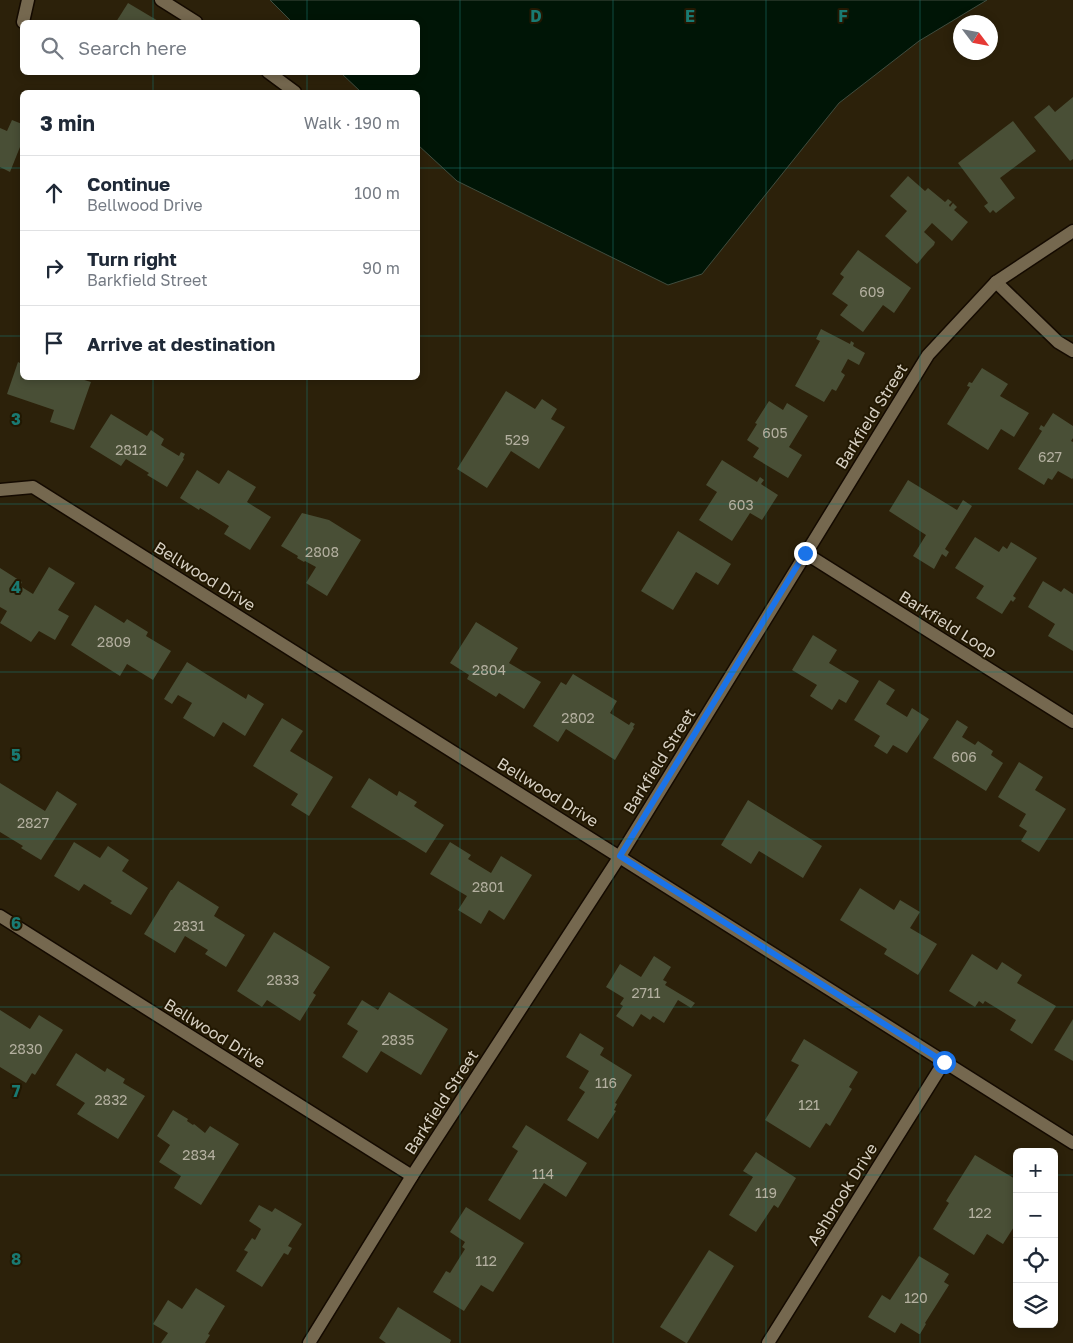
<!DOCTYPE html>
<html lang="en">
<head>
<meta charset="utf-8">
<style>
	:root { --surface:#fff; --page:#f2f2f3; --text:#1f2937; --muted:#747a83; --line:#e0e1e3 }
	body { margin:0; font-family:"Golos Text",sans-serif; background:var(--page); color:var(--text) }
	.controls { position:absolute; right:15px; bottom:15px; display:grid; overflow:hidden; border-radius:8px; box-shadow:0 2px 8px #0003 }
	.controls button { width:45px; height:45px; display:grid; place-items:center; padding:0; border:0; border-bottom:1px solid var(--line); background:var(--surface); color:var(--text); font:25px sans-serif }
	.compass { position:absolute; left:953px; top:15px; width:45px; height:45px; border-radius:50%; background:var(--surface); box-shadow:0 2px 8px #0003; rotate:122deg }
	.stop { position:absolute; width:15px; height:15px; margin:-11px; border:4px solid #1a73e8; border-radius:50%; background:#fff }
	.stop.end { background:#1a73e8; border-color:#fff; box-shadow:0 1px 5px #0008 }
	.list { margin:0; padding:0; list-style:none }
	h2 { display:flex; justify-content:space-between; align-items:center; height:65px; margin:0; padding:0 20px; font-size:21px }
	h2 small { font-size:16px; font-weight:400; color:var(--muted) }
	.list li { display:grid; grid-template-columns:32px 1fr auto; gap:15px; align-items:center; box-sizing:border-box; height:75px; padding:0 20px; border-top:1px solid var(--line) }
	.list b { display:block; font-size:19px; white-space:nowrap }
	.list p { margin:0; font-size:16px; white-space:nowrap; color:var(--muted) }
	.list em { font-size:16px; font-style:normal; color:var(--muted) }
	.icon { flex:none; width:28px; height:28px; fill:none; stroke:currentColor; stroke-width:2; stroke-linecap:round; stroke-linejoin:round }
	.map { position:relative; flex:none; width:1073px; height:1343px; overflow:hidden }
	.search { position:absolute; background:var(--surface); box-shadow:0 2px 8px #0003; left:20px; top:20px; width:400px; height:55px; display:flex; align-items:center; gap:12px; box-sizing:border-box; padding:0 18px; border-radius:8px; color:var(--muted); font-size:19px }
	.panel { position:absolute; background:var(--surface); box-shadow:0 2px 8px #0003; left:20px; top:90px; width:400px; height:290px; border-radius:8px }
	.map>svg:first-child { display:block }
	.water { fill:#001506; stroke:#404d3f }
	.building { fill:#494f36 }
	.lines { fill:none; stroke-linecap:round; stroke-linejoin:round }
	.service-casing { stroke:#140a00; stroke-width:15 }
	.minor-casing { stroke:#140a00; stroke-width:15 }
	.service { stroke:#75684f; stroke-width:12 }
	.minor { stroke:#75684f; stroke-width:12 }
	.route { stroke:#1a73e8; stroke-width:6 }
	.grid { fill:none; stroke:#197a72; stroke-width:1; stroke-opacity:0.55 }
	.labels { text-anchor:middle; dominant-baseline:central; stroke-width:4; stroke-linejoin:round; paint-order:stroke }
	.number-label { font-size:14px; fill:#b4b0a0 }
	.street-label { font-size:16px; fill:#d7d0c3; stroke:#221802 }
	.grid-label { font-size:16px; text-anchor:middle; font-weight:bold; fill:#197a72; stroke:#221802; stroke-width:4; stroke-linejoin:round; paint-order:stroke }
</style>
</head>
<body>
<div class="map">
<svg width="1073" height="1343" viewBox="0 0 1073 1343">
	<rect width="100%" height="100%" fill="#2c210a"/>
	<!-- water -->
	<polygon class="water" points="270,0 987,0 919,41 839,103 702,274 668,285 457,181 418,145 418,92 361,92 341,73 418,72 418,22 292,22"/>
	<!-- building -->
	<g class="building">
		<polygon points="128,3 160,22 116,22"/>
		<polygon points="1073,97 1073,159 1070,161 1034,117 1049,105 1055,112"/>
		<polygon points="12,120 22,124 22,142 10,172 0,167 0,128 7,131"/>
		<polygon points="1013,121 1036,151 1000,178 1015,198 996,213 993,210 990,213 984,206 988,203 958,163"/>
		<polygon points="908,176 925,191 928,188 945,202 948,199 952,202 949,205 950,207 953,203 957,207 954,210 968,222 952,241 932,223 924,232 935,242 934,245 928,251 917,264 885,236 907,211 890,196"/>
		<polygon points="858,250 911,288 894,313 883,305 863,332 840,315 848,305 832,294 844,277 840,274"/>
		<polygon points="821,329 850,344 851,341 854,343 853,346 865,353 859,365 848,359 841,372 845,375 836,391 832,389 824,402 795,386 820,341 816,339"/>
		<polygon points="18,362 22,364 22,378 82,378 81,379 91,382 74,430 50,422 54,410 7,394"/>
		<polygon points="982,368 1008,384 1000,396 1029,413 1014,437 1001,429 988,450 947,424 970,387 967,386 969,382 972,383"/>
		<polygon points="506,391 535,409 542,399 557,409 551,419 565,427 539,469 511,451 487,488 457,469"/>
		<polygon points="769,401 783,410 787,403 808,416 789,447 802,455 788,478 753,457 759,448 747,440 757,424 755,423"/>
		<polygon points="1053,413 1073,426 1073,438 1071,441 1073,442 1073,478 1072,479 1058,471 1052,480 1048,478 1044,485 1018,469 1042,431 1039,429 1041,425 1044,427"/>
		<polygon points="111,414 147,436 151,430 164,439 161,445 179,456 181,452 185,454 183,458 184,459 167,487 147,475 149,473 126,459 121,466 90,447"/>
		<polygon points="722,460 757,482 760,477 764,480 761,484 778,495 762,520 750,513 732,541 699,520 717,492 706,485"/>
		<polygon points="197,470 219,484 228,470 256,487 247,502 271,517 250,550 224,534 229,526 200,508 199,510 180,498"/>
		<polygon points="908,480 957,510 963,500 972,506 945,549 949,552 946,557 942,554 934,569 913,556 926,535 889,511"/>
		<polygon points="302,513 329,520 361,540 327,596 306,583 316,567 305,561 304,562 297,558 298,556 281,546"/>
		<polygon points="678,531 731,564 718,585 696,572 673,610 641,591"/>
		<polygon points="975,537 999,552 1003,546 1007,549 1011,542 1037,558 1013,596 1016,598 1013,602 1011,600 1002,614 976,598 984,586 955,568"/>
		<polygon points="49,567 75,583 58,610 69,616 55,640 39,631 31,642 0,623 7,611 0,607 0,568 22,582 20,586 33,594"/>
		<polygon points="1043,581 1061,592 1064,588 1073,594 1073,651 1048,636 1055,624 1028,607"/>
		<polygon points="95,605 124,623 127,619 148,632 146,636 171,651 153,680 127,664 120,676 71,645"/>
		<polygon points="476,622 518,648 509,663 541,682 524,709 499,693 496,697 467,679 469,675 450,663"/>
		<polygon points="813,635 837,650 829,663 859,681 846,703 839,699 832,710 810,696 817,685 792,670"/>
		<polygon points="187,662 246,699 248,694 264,704 245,736 223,722 214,737 183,718 192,703 178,695 172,704 164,699"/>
		<polygon points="573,674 617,701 610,713 629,725 631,722 635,724 633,727 634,728 615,760 566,729 558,742 533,726 561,682 566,685"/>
		<polygon points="879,680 895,690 886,704 907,717 912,708 929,719 907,753 893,745 887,754 874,746 880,736 854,720"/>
		<polygon points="282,718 303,731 290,751 333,777 309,816 291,805 298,794 253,766"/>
		<polygon points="957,720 968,727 962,737 975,745 978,741 993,751 991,755 1003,763 986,791 933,758"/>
		<polygon points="1019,762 1043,777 1035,790 1066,809 1039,852 1021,841 1027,831 1019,826 1026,814 998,797"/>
		<polygon points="369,778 397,796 399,791 417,802 414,806 444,825 426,853 351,807"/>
		<polygon points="0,783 45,811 57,791 77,804 41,860 21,848 23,846 0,832"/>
		<polygon points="748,800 822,846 803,878 759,851 751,864 721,845"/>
		<polygon points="74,842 100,858 108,846 129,860 122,871 148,888 131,915 110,903 112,901 84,884 79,891 54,876"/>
		<polygon points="450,842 471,855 468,859 491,873 501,856 532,875 504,920 489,910 481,924 458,910 467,896 430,874"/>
		<polygon points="178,881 219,907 214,916 245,935 226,967 205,954 208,950 185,936 175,953 144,934 171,890 172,890"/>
		<polygon points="860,888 894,910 900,900 920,912 910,928 937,944 918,975 884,954 887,949 840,920"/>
		<polygon points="274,932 330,967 313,993 316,995 300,1021 267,1000 262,1007 237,991"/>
		<polygon points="972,954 997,970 1002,962 1022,975 1017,983 1056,1006 1032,1044 1010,1030 1016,1020 985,1001 983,1004 979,1001 975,1007 949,991"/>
		<polygon points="654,956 671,967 663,980 667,982 665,985 695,1003 691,1008 678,1000 664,1023 653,1016 650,1020 641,1014 633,1027 616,1016 623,1006 620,1004 624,998 606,987 620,964 641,977"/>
		<polygon points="389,992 448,1029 421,1075 381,1051 367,1073 342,1057 358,1031 347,1024 362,1000 378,1010"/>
		<polygon points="0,1010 30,1029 39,1015 63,1030 35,1075 32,1073 26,1083 0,1067"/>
		<polygon points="1073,1019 1073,1061 1054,1050"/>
		<polygon points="580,1033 604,1048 600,1055 632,1075 615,1103 617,1104 614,1110 616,1111 598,1139 567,1120 585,1092 579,1088 589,1071 566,1057"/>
		<polygon points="804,1039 858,1072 849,1087 852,1089 830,1126 826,1123 810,1148 765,1120 799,1065 791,1061"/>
		<polygon points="76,1053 105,1072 107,1068 125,1079 123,1083 145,1096 118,1139 77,1114 85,1103 56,1085"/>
		<polygon points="173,1110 188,1119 187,1121 193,1125 194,1124 205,1133 210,1126 239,1144 201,1205 174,1188 181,1176 159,1162 170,1145 157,1136"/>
		<polygon points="526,1125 587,1163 566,1197 544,1183 520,1220 488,1200 518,1151 512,1147"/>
		<polygon points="756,1152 796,1178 778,1208 774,1205 756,1232 729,1215 753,1177 743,1171"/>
		<polygon points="975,1155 1017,1180 1017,1222 1003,1244 987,1234 974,1255 933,1229 949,1203 946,1201"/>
		<polygon points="259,1205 272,1212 275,1208 302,1224 288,1246 292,1248 288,1255 284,1253 262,1287 236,1271 248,1252 244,1250 252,1238 255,1240 261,1229 249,1221"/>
		<polygon points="466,1207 524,1243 493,1292 481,1285 464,1311 433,1292 446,1271 450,1273 465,1249 462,1247 465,1242 450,1232"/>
		<polygon points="709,1250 734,1266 687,1343 686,1343 660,1327"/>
		<polygon points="919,1256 949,1274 944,1282 949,1285 925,1323 926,1324 920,1334 919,1334 901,1323 895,1333 868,1317 882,1295 890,1300"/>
		<polygon points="196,1288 225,1306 208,1334 210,1335 205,1343 161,1343 168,1333 153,1324 168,1300 182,1309"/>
		<polygon points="398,1307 451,1340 450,1343 386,1343 379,1338"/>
	</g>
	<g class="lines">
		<defs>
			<g id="service">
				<polyline points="161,0 196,22"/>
				<polyline points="268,72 295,92"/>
			</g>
			<g id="minor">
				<polyline points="23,22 28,0"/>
				<polyline points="996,282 1058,342 1073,351"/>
				<polyline points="0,490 33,487 1073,1143"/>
				<polyline points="805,553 1073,722"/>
				<polyline points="0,916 412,1176"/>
				<polyline points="309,1343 412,1176 620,856 928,355 996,282 1073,231"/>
				<polyline points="768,1343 944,1062"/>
			</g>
		</defs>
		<!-- service casing -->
		<use href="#service" class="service-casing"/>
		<!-- minor casing -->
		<use href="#minor" class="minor-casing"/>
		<!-- service -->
		<use href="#service" class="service"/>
		<!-- minor -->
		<use href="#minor" class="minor"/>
	</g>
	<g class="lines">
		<!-- route -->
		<polyline class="route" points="805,553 620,856 944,1062"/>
	</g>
	<!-- grid -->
	<path class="grid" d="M153 0V22M307 0V22M460 0V1343M613 0V1343M766 0V1343M920 0V1343M153 72V92M307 72V92M0 168H22M418 168H1073M0 336H22M418 336H1073M153 378V1343M307 378V1343M0 504H1073M0 672H1073M0 839H1073M0 1007H1073M0 1175H1017M1054 1175H1073"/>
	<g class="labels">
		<!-- number labels -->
		<g class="number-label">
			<text x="872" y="291">609</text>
			<text x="775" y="432">605</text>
			<text x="517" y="439">529</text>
			<text x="131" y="449">2812</text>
			<text x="1050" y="456">627</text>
			<text x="741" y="504">603</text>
			<text x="322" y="551">2808</text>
			<text x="114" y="641">2809</text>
			<text x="489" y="669">2804</text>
			<text x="578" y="717">2802</text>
			<text x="964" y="756">606</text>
			<text x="33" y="822">2827</text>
			<text x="488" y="886">2801</text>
			<text x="189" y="925">2831</text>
			<text x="283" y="979">2833</text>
			<text x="646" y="992">2711</text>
			<text x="398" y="1039">2835</text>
			<text x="26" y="1048">2830</text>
			<text x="606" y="1082">116</text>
			<text x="111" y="1099">2832</text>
			<text x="809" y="1104">121</text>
			<text x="199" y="1154">2834</text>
			<text x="543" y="1173">114</text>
			<text x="766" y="1192">119</text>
			<text x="980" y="1212">122</text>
			<text x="486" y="1260">112</text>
			<text x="916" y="1297">120</text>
		</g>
		<!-- street labels -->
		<g class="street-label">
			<text transform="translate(871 416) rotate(-58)">Barkfield Street</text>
			<text transform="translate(205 576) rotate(32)">Bellwood Drive</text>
			<text transform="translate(948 624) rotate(32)">Barkfield Loop</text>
			<text transform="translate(659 761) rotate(-58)">Barkfield Street</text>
			<text transform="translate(548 792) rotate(32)">Bellwood Drive</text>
			<text transform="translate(215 1033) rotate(32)">Bellwood Drive</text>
			<text transform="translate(441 1102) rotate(-57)">Barkfield Street</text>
			<text transform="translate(842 1194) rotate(-58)">Ashbrook Drive</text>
		</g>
	</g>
	<g class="grid-label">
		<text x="536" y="22">D</text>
		<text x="690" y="22">E</text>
		<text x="843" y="22">F</text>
		<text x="16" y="425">3</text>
		<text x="16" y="593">4</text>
		<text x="16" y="761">5</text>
		<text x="16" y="929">6</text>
		<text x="16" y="1097">7</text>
		<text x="16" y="1265">8</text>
	</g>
</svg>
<div class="controls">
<button>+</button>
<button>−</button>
<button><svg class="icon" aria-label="locate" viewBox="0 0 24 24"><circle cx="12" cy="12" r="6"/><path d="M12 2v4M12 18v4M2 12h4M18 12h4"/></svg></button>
<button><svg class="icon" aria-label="layers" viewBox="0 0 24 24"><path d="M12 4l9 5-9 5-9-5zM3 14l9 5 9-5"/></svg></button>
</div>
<svg class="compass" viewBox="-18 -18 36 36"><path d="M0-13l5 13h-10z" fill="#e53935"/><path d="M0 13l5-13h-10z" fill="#747a83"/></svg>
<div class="stop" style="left:944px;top:1062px"></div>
<div class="stop end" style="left:805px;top:553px"></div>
<div class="search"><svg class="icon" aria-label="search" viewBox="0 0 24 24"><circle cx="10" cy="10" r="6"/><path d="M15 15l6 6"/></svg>Search here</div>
<section class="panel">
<h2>3 min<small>Walk · 190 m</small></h2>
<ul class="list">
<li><svg class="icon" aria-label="ahead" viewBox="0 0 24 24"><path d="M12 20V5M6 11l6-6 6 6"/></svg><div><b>Continue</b><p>Bellwood Drive</p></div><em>100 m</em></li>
<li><svg class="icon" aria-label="right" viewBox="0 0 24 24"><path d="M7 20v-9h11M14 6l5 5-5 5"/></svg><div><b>Turn right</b><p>Barkfield Street</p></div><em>90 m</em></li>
<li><svg class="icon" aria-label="arrive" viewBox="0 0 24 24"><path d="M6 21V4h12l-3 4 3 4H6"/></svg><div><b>Arrive at destination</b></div></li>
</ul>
</section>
</div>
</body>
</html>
